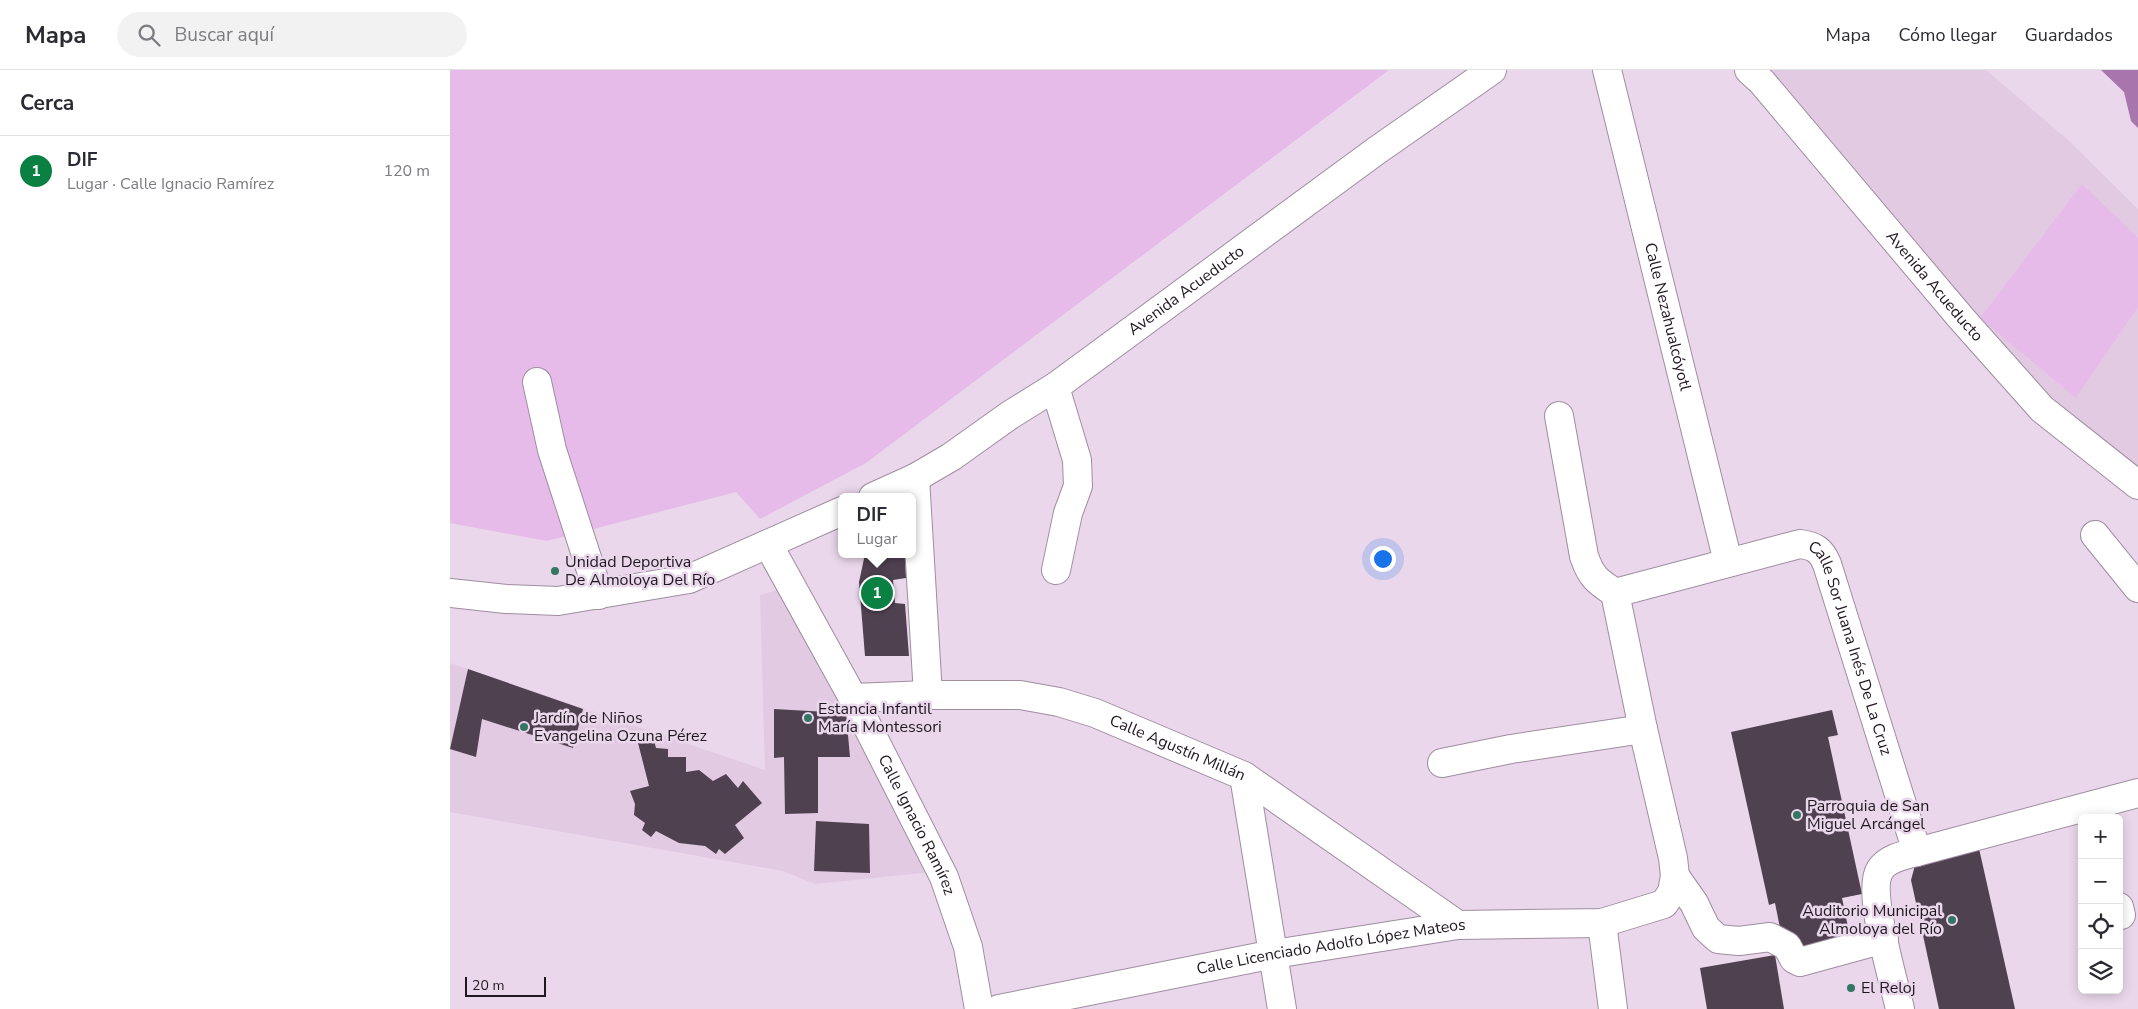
<!DOCTYPE html>
<html lang="es">
<head>
<meta charset="utf-8">
<style>
	:root { --surface:#fff; --page:#f2f2f3; --text:#2b2b33; --muted:#7c7c81; --line:#e1e1e2; --accent:#0b8043 }
	body { margin:0; font-family:"Nunito Sans",sans-serif; background:var(--page); color:var(--text) }
	.controls { position:absolute; right:15px; bottom:15px; display:grid; overflow:hidden; border-radius:8px; box-shadow:0 2px 12px #0003 }
	.controls button { width:45px; height:45px; display:grid; place-items:center; padding:0; border:0; border-bottom:1px solid var(--line); background:var(--surface); color:var(--text); font:25px sans-serif }
	.scale { position:absolute; left:15px; bottom:12px; width:81px; box-sizing:border-box; padding-left:5px; border:2px solid #1f181f; border-top:0; font-size:14px; line-height:18px; white-space:nowrap; color:#1f181f; -webkit-text-stroke:4px #ead7eb; paint-order:stroke }
	.you { position:absolute; left:932px; top:488px; width:18px; height:18px; margin:-12px; border:4px solid #fff; border-radius:50%; background:#1a73e8; box-shadow:0 0 0 8px #1a73e833 }
	.badge { display:grid; place-items:center; width:32px; height:32px; border-radius:50%; background:var(--accent); color:#fff; font-size:16px; font-weight:700 }
	.pin { position:absolute; translate:-50% -50%; border:2px solid #fff; box-shadow:0 1px 5px #0006 }
	.popup { position:absolute; left:388px; top:423px; width:78px; height:65px; box-sizing:border-box; display:grid; place-content:center; border-radius:8px; background:var(--surface); filter:drop-shadow(0 1px 4px #0005); font-size:16px; white-space:nowrap; color:var(--muted) }
	.popup b { font-size:19px; color:var(--text) }
	.popup::after { content:''; position:absolute; left:50%; top:100%; margin-left:-10px; border:10px solid transparent; border-top-color:var(--surface) }
	.list { margin:0; padding:0; list-style:none }
	h2 { display:flex; justify-content:space-between; align-items:center; height:65px; margin:0; padding:0 20px; font-size:21px }
	h2 small { font-size:16px; font-weight:400; color:var(--muted) }
	.list li { display:grid; grid-template-columns:32px 1fr auto; gap:15px; align-items:center; box-sizing:border-box; height:70px; padding:0 20px; border-top:1px solid var(--line) }
	.list b { display:block; font-size:19px; white-space:nowrap }
	.list p { margin:0; font-size:16px; white-space:nowrap; color:var(--muted) }
	.list em { font-size:16px; font-style:normal; color:var(--muted) }
	.icon { flex:none; width:28px; height:28px; fill:none; stroke:currentColor; stroke-width:2; stroke-linecap:round; stroke-linejoin:round }
	.map { position:relative; flex:none; width:1688px; height:939px; overflow:hidden }
	header { display:flex; align-items:center; gap:30px; box-sizing:border-box; height:70px; padding:0 25px; background:var(--surface); border-bottom:1px solid var(--line) }
	header strong { font-size:24px }
	nav { display:flex; gap:28px; margin-inline-start:auto; font-size:18px }
	.search { width:350px; height:45px; background:var(--page); display:flex; align-items:center; gap:12px; box-sizing:border-box; padding:0 18px; border-radius:28px; color:var(--muted); font-size:19px }
	main { display:flex }
	aside { flex:1; background:var(--surface) }
	.map>svg:first-child { display:block }
	.built { fill:#e2cae3 }
	.green { fill:#e6bbe9 }
	.water { fill:#a876ac }
	.building { fill:#504151 }
	.lines { fill:none; stroke-linecap:round; stroke-linejoin:round }
	.minor-casing { stroke:#9f8da0; stroke-width:30 }
	.major-casing { stroke:#9f8da0; stroke-width:30 }
	.minor { stroke:#fff; stroke-width:28 }
	.major { stroke:#fff; stroke-width:28 }
	.poi-dot { fill:#347564; stroke:#ead7eb; stroke-width:2 }
	.labels { text-anchor:middle; dominant-baseline:central; stroke-width:5; stroke-linejoin:round; paint-order:stroke }
	.street-label { font-size:16px; fill:#1f181f; stroke:#ead7eb }
	.poi-label { font-size:16px; fill:#1f181f; stroke:#ead7eb; text-anchor:start }
</style>
</head>
<body>
<header>
<strong>Mapa</strong>
<div class="search"><svg class="icon" aria-label="search" viewBox="0 0 24 24"><circle cx="10" cy="10" r="6"/><path d="M15 15l6 6"/></svg>Buscar aquí</div>
<nav><a>Mapa</a><a>Cómo llegar</a><a>Guardados</a></nav>
</header>
<main>
<aside>
<h2>Cerca<small></small></h2>
<ul class="list">
<li><span class="badge">1</span><div><b>DIF</b><p>Lugar · Calle Ignacio Ramírez</p></div><em>120 m</em></li>
</ul>
</aside>
<div class="map">
<svg width="1688" height="939" viewBox="0 0 1688 939">
	<rect width="100%" height="100%" fill="#ead7eb"/>
	<!-- built -->
	<g class="built">
		<polygon points="1319,0 1536,0 1617,69 1688,139 1688,415 1592,339"/>
		<polygon points="331,519 482,802 365,814 333,801 0,742 0,593 315,700 310,525"/>
	</g>
	<!-- green -->
	<g class="green">
		<polygon points="0,0 939,0 416,393 310,449 286,422 97,471 0,453"/>
		<polygon points="1632,114 1688,168 1688,237 1626,328 1530,248"/>
	</g>
	<!-- water -->
	<polygon class="water" points="1651,0 1688,0 1688,58 1681,51 1674,22"/>
	<!-- building -->
	<g class="building">
		<polygon points="415,484 455,484 456,508 443,510 445,533 455,534 459,586 415,586 409,512"/>
		<polygon points="18,599 133,639 123,678 32,649 26,687 0,679"/>
		<polygon points="324,639 396,643 400,687 368,687 368,743 335,744 334,687 324,688"/>
		<polygon points="1382,640 1388,665 1378,667 1412,824 1392,828 1398,857 1384,860 1388,877 1350,886 1346,865 1332,868 1325,833 1319,835 1281,662"/>
		<polygon points="203,667 206,678 218,679 218,687 236,687 236,702 249,700 263,711 276,704 288,718 293,711 312,733 285,755 294,768 275,784 269,779 266,784 255,776 229,773 206,761 201,767 192,760 195,753 184,745 185,734 180,721 199,716 187,669"/>
		<polygon points="366,751 419,754 420,803 364,801"/>
		<polygon points="1528,774 1565,939 1489,939 1461,810 1467,788"/>
		<polygon points="1325,885 1334,939 1257,939 1250,898"/>
	</g>
	<g class="lines">
		<defs>
			<g id="minor">
				<path id="s1" d="M1157 0 1278 492"/>
				<polyline points="87,312 102,380 149,525"/>
				<polyline points="605,317 627,390 628,416 618,443 606,500"/>
				<path d="M1109 346 1134 486C1141 507 1147 511 1165 523"/>
				<polyline points="465,408 478,625"/>
				<polyline points="1645,465 1688,518"/>
				<path id="s2" d="M318 474 403 628 494 807 518 877 529 939"/>
				<path id="s3" d="M1165 523 1350 474C1365 476 1371 480 1377 494L1467 782"/>
				<path id="s4" d="M403 628 478 625H570L609 632 645 643 794 706 1008 855"/>
				<polyline points="992,693 1061,679 1193,659"/>
				<polyline points="794,706 832,939"/>
				<polyline points="1225,806 1244,833 1256,858 1268,869 1289,871 1320,867 1337,876 1344,889 1350,892 1434,869"/>
				<polyline points="1669,837 1671,845"/>
				<polyline points="1152,853 1163,939"/>
				<path id="s5" d="M549 939 824 884 1008 855 1152 853 1214 834 1222 822 1225 806 1223 788 1193 659 1165 523"/>
				<path d="M1450 939C1444 912 1416 821 1430 800 1437 788 1455 785 1467 782L1688 723"/>
			</g>
			<g id="major">
				<path id="s6" d="M1299 0 1312 12 1511 248 1592 339 1688 415"/>
				<path id="s7" d="M423 427 465 408 501 387 560 345 605 317 926 81 1042 0"/>
				<polyline points="0,523 56,529 108,531 239,509 392,441"/>
			</g>
		</defs>
		<!-- minor casing -->
		<use href="#minor" class="minor-casing"/>
		<!-- major casing -->
		<use href="#major" class="major-casing"/>
		<!-- minor -->
		<use href="#minor" class="minor"/>
		<!-- major -->
		<use href="#major" class="major"/>
	</g>
	<!-- markers -->
	<g class="poi-dot">
		<circle cx="105" cy="501" r="5"/>
		<circle cx="358" cy="648" r="5"/>
		<circle cx="74" cy="657" r="5"/>
		<circle cx="1347" cy="745" r="5"/>
		<circle cx="1502" cy="850" r="5"/>
		<circle cx="1401" cy="918" r="5"/>
	</g>
	<g class="labels">
		<!-- street labels -->
		<g class="street-label">
			<text stroke="none"><textPath href="#s6" startOffset="285">Avenida Acueducto</textPath></text>
			<text stroke="none"><textPath href="#s7" startOffset="376">Avenida Acueducto</textPath></text>
			<text stroke="none"><textPath href="#s1" startOffset="254">Calle Nezahualcóyotl</textPath></text>
			<text stroke="none"><textPath href="#s3" startOffset="314">Calle Sor Juana Inés De La Cruz</textPath></text>
			<text stroke="none"><textPath href="#s4" startOffset="334">Calle Agustín Millán</textPath></text>
			<text stroke="none"><textPath href="#s2" startOffset="318">Calle Ignacio Ramírez</textPath></text>
			<text stroke="none"><textPath href="#s5" startOffset="338">Calle Licenciado Adolfo López Mateos</textPath></text>
		</g>
		<!-- poi labels -->
		<g class="poi-label">
			<text x="115" y="492">Unidad Deportiva<tspan x="115" dy="18">De Almoloya Del Río</tspan></text>
			<text x="368" y="639">Estancia Infantil<tspan x="368" dy="18">María Montessori</tspan></text>
			<text x="84" y="648">Jardín de Niños<tspan x="84" dy="18">Evangelina Ozuna Pérez</tspan></text>
			<text x="1357" y="736">Parroquia de San<tspan x="1357" dy="18">Miguel Arcángel</tspan></text>
			<text x="1492" y="841" text-anchor="end">Auditorio Municipal<tspan x="1492" dy="18">Almoloya del Río</tspan></text>
			<text x="1411" y="918">El Reloj</text>
		</g>
	</g>
</svg>
<div class="controls">
<button>+</button>
<button>−</button>
<button><svg class="icon" aria-label="locate" viewBox="0 0 24 24"><circle cx="12" cy="12" r="6"/><path d="M12 2v4M12 18v4M2 12h4M18 12h4"/></svg></button>
<button><svg class="icon" aria-label="layers" viewBox="0 0 24 24"><path d="M12 4l9 5-9 5-9-5zM3 14l9 5 9-5"/></svg></button>
</div>
<div class="scale">20 m</div>
<div class="you"></div>
<div class="pin badge" style="left:427px;top:523px">1</div>
<div class="popup"><b>DIF</b>Lugar</div>
</div>
</main>
</body>
</html>
